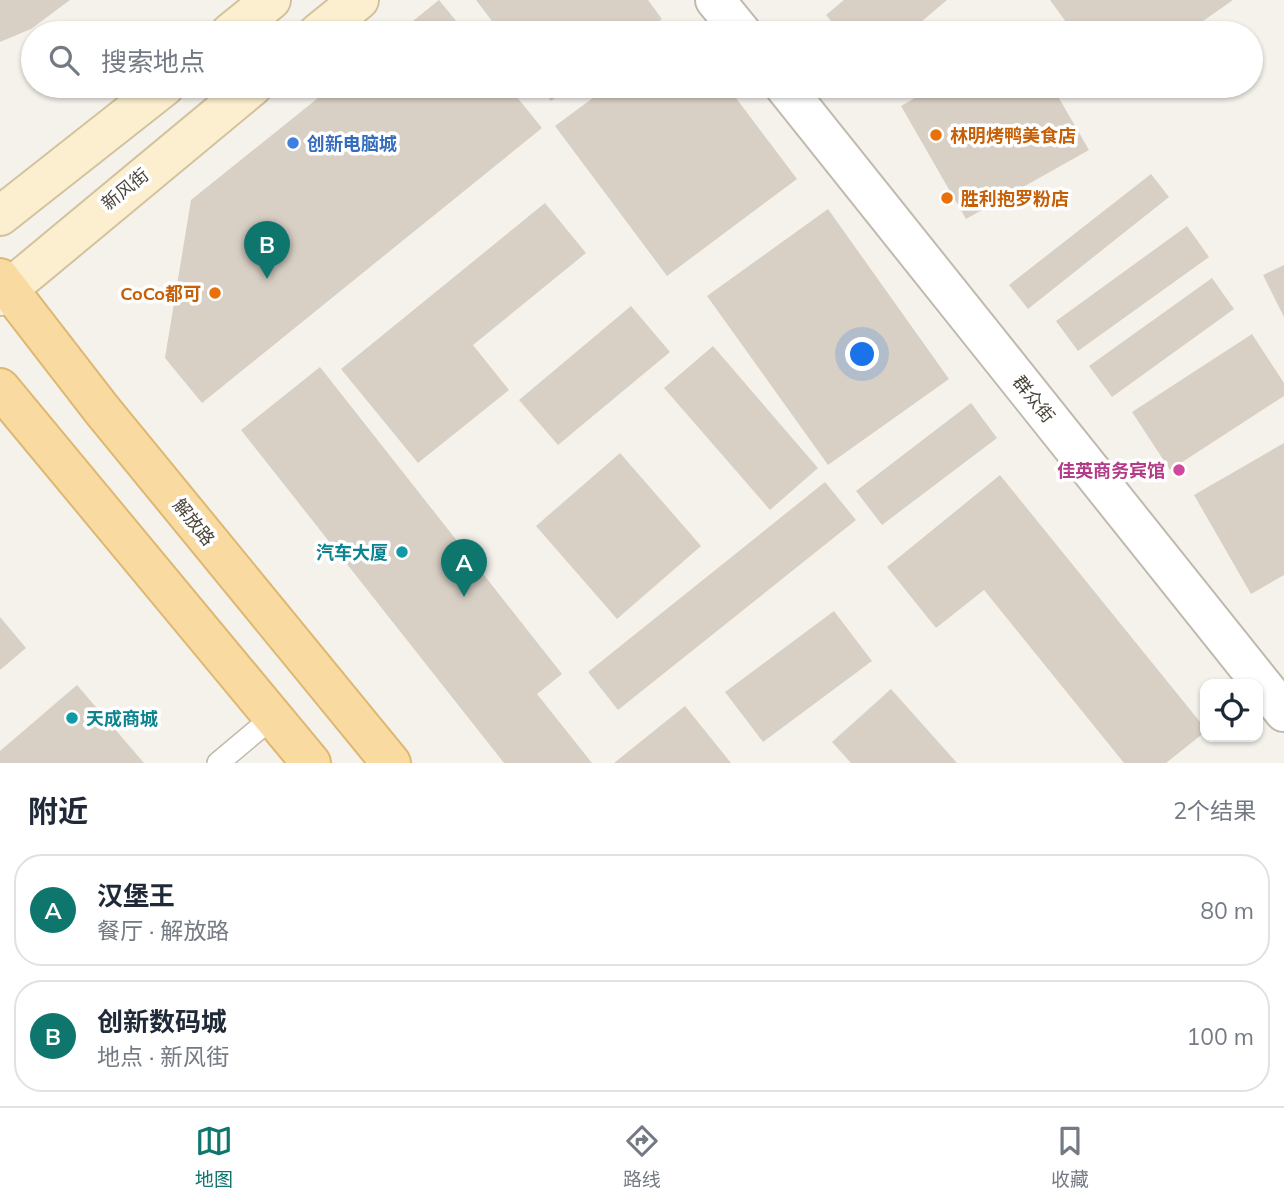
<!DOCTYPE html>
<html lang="zh">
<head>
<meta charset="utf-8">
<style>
	:root { --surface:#fff; --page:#f6f6f7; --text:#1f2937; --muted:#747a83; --line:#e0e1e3; --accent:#0f766e }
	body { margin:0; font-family:Mulish,"Noto Sans SC",sans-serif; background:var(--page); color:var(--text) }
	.controls { position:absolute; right:21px; bottom:21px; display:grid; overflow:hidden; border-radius:14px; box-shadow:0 2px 5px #0004 }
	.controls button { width:63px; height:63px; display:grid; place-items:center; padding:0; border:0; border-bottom:2px solid var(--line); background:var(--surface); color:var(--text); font:35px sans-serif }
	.you { position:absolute; left:863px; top:355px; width:24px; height:24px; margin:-18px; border:5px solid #fff; border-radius:50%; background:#1a73e8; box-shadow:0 0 0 10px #1a73e833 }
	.badge { display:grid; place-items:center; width:46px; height:46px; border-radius:50%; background:var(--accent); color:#fff; font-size:23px; font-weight:700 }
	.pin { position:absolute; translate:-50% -58px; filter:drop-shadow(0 2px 4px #0008) }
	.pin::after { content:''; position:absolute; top:37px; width:24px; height:21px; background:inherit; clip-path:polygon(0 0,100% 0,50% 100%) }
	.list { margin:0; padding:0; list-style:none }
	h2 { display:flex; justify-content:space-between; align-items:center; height:91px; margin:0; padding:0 28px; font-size:30px }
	h2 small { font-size:23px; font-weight:400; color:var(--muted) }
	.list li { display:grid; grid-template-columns:46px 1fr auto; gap:21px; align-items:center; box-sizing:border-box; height:112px; margin:0 14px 14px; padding:0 14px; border:2px solid var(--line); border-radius:28px }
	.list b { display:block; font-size:26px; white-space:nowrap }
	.list p { margin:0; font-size:23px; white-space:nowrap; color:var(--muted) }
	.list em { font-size:23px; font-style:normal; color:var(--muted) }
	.icon { flex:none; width:38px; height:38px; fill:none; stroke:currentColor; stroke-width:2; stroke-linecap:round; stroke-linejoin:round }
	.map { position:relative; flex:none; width:1284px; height:763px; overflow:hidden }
	.search { position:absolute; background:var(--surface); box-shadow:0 2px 5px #0004; left:21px; right:21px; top:21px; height:77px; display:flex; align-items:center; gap:18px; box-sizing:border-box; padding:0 24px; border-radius:38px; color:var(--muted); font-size:26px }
	.sheet { height:343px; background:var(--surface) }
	nav { display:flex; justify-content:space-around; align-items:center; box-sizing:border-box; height:98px; border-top:2px solid var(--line); background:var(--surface); font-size:19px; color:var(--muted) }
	nav a { display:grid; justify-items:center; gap:4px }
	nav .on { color:var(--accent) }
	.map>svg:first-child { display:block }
	.building { fill:#d9d0c5 }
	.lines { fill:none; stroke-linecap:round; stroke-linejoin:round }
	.lane-casing { stroke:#c0b9af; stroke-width:24 }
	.street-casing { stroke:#c0b9af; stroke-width:42 }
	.secondary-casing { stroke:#d2c29e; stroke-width:42 }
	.primary-casing { stroke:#deb771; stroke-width:42 }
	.lane { stroke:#fff; stroke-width:21 }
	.street { stroke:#fff; stroke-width:38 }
	.secondary { stroke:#fcefd0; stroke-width:38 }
	.primary { stroke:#f9dba2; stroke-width:38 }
	.food-dot { fill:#e8710a; stroke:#fff; stroke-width:2.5 }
	.shop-dot { fill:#3f7fe0; stroke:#fff; stroke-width:2.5 }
	.hotel-dot { fill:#d1479c; stroke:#fff; stroke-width:2.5 }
	.culture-dot { fill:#0f9aa8; stroke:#fff; stroke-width:2.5 }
	.labels { text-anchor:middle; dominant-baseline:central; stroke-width:7; stroke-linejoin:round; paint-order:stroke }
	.food-label { font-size:18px; font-weight:bold; fill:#c56008; stroke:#fff; text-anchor:start }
	.shop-label { font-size:18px; font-weight:bold; fill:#366cbe; stroke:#fff; text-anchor:start }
	.street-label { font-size:18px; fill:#4a433a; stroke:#fff }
	.hotel-label { font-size:18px; font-weight:bold; fill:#b23c85; stroke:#fff; text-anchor:end }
	.culture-label { font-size:18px; font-weight:bold; fill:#0d838f; stroke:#fff; text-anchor:end }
</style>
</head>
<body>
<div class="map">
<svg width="1284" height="763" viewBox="0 0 1284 763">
	<rect width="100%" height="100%" fill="#f5f2ec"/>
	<!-- building -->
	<g class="building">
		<polygon points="0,0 70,0 31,29 0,42"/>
		<polygon points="439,0 466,33 398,33"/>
		<polygon points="476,0 648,0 662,19 642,33 501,33"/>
		<polygon points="844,0 947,0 908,33 841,33 826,15"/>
		<polygon points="1050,0 1233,0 1186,33 1074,33"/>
		<polygon points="333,86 508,86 542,128 202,403 165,358 191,200"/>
		<polygon points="539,86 571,86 551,101"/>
		<polygon points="609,86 727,86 797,179 667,276 555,126"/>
		<polygon points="936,86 1052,86 1089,150 966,219 901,106"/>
		<polygon points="1151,174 1169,197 1028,309 1009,285"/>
		<polygon points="545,203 586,253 473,345 509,390 418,463 341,369"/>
		<polygon points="828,209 949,379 828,465 707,296"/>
		<polygon points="1187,226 1209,257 1078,351 1056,321"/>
		<polygon points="1284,265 1284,317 1263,275"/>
		<polygon points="1212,278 1234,309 1112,397 1089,366"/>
		<polygon points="631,306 670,352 558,445 519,400"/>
		<polygon points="1252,334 1284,383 1284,396 1170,470 1132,412"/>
		<polygon points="713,346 818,468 770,510 664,388"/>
		<polygon points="320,367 562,674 537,694 592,763 504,763 241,430"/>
		<polygon points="971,403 997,438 882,525 856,491"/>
		<polygon points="1284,443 1284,575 1251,594 1194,495"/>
		<polygon points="620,453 701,546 617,619 536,526"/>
		<polygon points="1000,475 1205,728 1205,732 1166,763 1124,763 984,590 936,628 887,567"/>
		<polygon points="825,482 856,520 618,710 588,672"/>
		<polygon points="834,611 872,661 763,742 725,692"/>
		<polygon points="0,617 26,648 0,670"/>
		<polygon points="77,685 144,763 0,763 0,751"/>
		<polygon points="891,689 957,763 851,763 832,742"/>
		<polygon points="685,706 731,763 614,763"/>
	</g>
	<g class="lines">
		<defs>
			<polyline id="lane" points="218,763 273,717"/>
			<g id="street">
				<polyline points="715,0 742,33"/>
				<polyline points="784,86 1284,712"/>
			</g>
			<g id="secondary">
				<polyline points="230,33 271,0"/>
				<polyline points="318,33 359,0"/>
				<polyline points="0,216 165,86"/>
				<polyline points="0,296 253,86"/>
			</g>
			<g id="primary">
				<polyline points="0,278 102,410 391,763"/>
				<polyline points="0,388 311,763"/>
			</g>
		</defs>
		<!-- lane casing -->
		<use href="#lane" class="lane-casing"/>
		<!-- street casing -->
		<use href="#street" class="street-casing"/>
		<!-- secondary casing -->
		<use href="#secondary" class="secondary-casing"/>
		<!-- primary casing -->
		<use href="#primary" class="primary-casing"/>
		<!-- lane -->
		<use href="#lane" class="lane"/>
		<!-- street -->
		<use href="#street" class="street"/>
		<!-- secondary -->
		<use href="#secondary" class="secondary"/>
		<!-- primary -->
		<use href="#primary" class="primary"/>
	</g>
	<!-- markers -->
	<g class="food-dot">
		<circle cx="936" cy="135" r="7"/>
		<circle cx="947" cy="198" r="7"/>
		<circle cx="215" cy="293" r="7"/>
	</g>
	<circle class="shop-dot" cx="293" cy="143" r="7"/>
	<circle class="hotel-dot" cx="1179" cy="470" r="7"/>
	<g class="culture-dot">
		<circle cx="402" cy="552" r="7"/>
		<circle cx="72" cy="718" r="7"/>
	</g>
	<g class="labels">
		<!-- food labels -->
		<g class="food-label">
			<text x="950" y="135">林明烤鸭美食店</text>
			<text x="961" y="198">胜利抱罗粉店</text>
			<text x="201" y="293" text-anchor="end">CoCo都可</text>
		</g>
		<!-- shop labels -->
		<g class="shop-label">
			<text x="307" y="143">创新电脑城</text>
		</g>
		<!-- street labels -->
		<g class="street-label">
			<text transform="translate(125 189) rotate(-39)">新风街</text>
			<text transform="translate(1034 399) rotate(51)">群众街</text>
			<text transform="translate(194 522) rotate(51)">解放路</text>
		</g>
		<!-- hotel labels -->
		<g class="hotel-label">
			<text x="1165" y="470">佳英商务宾馆</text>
		</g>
		<!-- culture labels -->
		<g class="culture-label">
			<text x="388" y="552">汽车大厦</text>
			<text x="86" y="718" text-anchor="start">天成商城</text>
		</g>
	</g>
</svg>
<div class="controls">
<button><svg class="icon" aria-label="locate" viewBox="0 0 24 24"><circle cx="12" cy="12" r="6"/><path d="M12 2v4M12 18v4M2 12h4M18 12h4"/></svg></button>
</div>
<div class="you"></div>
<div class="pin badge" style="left:464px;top:597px">A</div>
<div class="pin badge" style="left:267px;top:279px">B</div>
<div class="search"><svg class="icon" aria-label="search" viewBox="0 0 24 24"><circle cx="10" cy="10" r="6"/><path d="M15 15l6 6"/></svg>搜索地点</div>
</div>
<section class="sheet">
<h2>附近<small>2个结果</small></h2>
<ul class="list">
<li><span class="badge">A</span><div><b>汉堡王</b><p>餐厅 · 解放路</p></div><em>80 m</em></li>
<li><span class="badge">B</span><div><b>创新数码城</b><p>地点 · 新风街</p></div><em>100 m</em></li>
</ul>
</section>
<nav>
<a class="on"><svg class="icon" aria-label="map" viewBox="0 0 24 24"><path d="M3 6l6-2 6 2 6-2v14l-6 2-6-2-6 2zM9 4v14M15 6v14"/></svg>地图</a>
<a><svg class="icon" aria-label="directions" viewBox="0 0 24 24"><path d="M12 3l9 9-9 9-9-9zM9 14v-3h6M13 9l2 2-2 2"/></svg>路线</a>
<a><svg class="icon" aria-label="saved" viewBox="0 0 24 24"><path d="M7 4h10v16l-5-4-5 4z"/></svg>收藏</a>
</nav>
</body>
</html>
